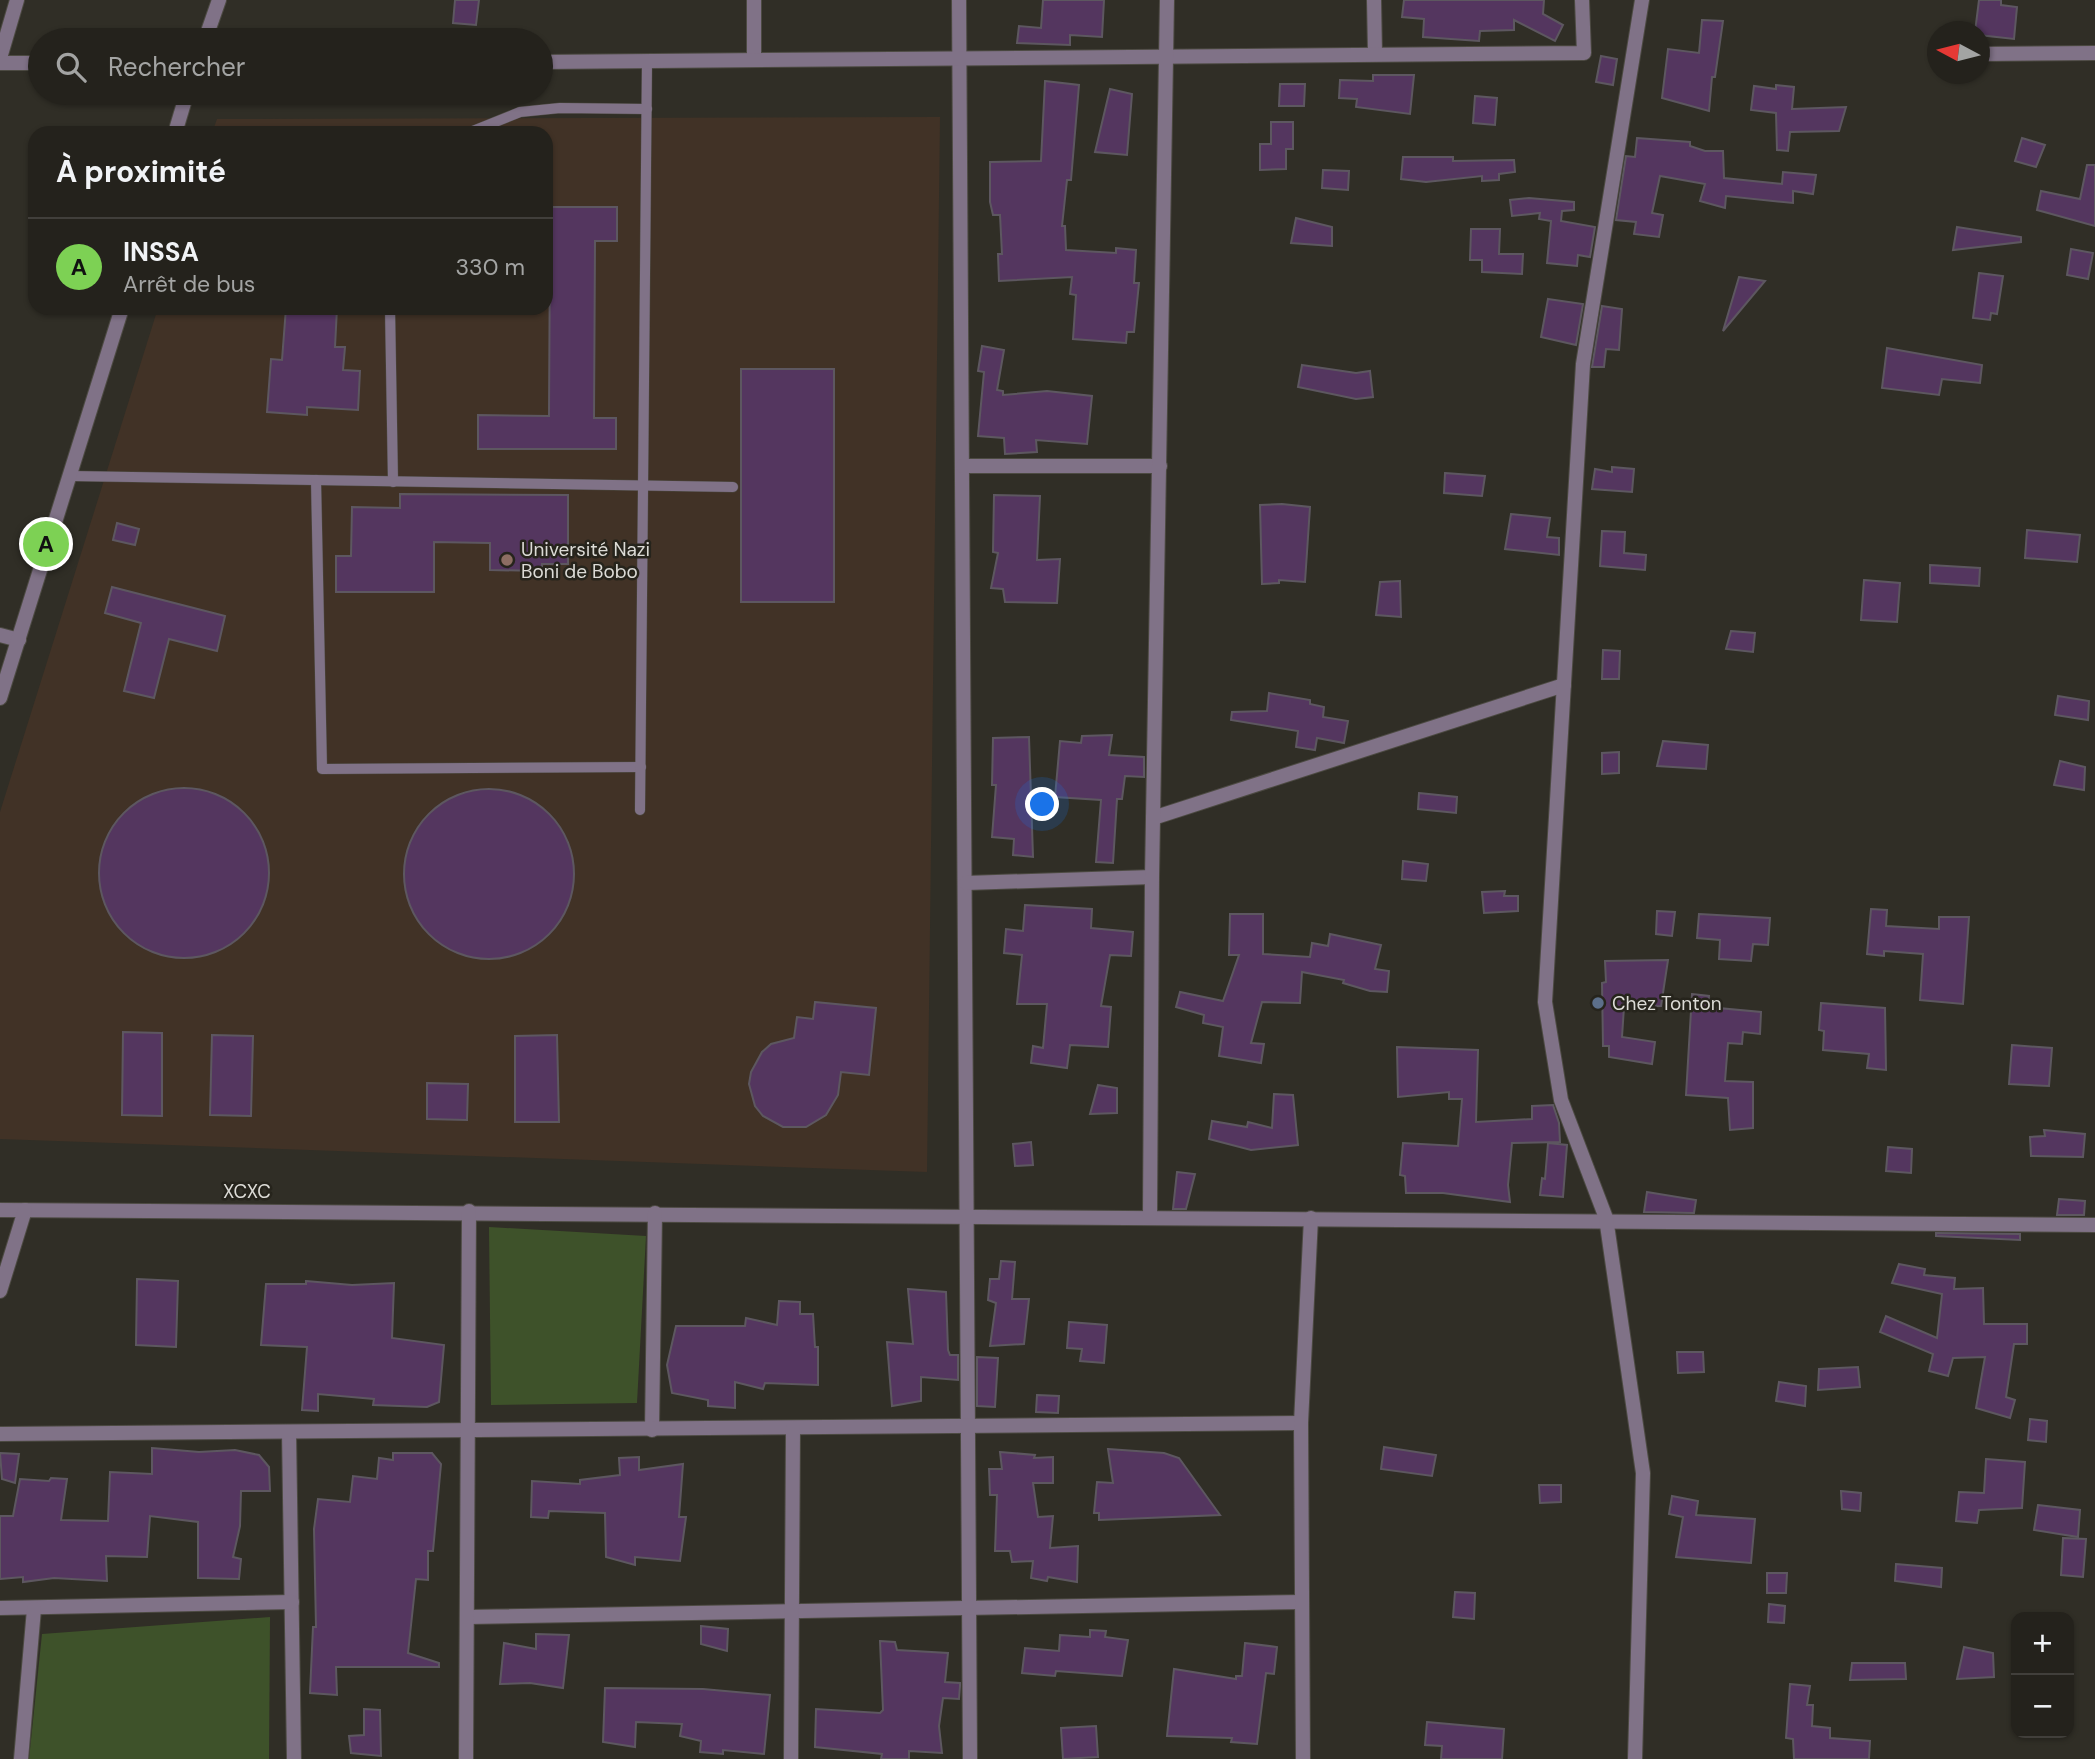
<!DOCTYPE html>
<html lang="fr">
<head>
<meta charset="utf-8">
<style>
	:root { --surface:#24221c; --page:#302f29; --text:#f1f3f6; --muted:#a3a4a3; --line:#413f3b; --accent:#7dd154 }
	body { margin:0; font-family:"DM Sans",sans-serif; background:var(--page); color:var(--text) }
	.controls { position:absolute; right:21px; bottom:21px; display:grid; overflow:hidden; border-radius:14px; box-shadow:0 2px 5px #0004 }
	.controls button { width:63px; height:63px; display:grid; place-items:center; padding:0; border:0; border-bottom:2px solid var(--line); background:var(--surface); color:var(--text); font:35px sans-serif }
	.compass { position:absolute; left:1927px; top:21px; width:63px; height:63px; border-radius:50%; background:var(--surface); box-shadow:0 2px 5px #0004; rotate:277deg }
	.you { position:absolute; left:1043px; top:805px; width:24px; height:24px; margin:-18px; border:5px solid #fff; border-radius:50%; background:#1a73e8; box-shadow:0 0 0 10px #1a73e833 }
	.badge { display:grid; place-items:center; width:46px; height:46px; border-radius:50%; background:var(--accent); color:#111; font-size:23px; font-weight:700 }
	.pin { position:absolute; translate:-50% -50%; border:4px solid #fff; box-shadow:0 2px 7px #0006 }
	.list { margin:0; padding:0; list-style:none }
	h2 { display:flex; justify-content:space-between; align-items:center; height:91px; margin:0; padding:0 28px; font-size:30px }
	h2 small { font-size:23px; font-weight:400; color:var(--muted) }
	.list li { display:grid; grid-template-columns:46px 1fr auto; gap:21px; align-items:center; box-sizing:border-box; height:98px; padding:0 28px; border-top:2px solid var(--line) }
	.list b { display:block; font-size:26px; white-space:nowrap }
	.list p { margin:0; font-size:23px; white-space:nowrap; color:var(--muted) }
	.list em { font-size:23px; font-style:normal; color:var(--muted) }
	.icon { flex:none; width:38px; height:38px; fill:none; stroke:currentColor; stroke-width:2; stroke-linecap:round; stroke-linejoin:round }
	.map { position:relative; flex:none; width:2095px; height:1759px; overflow:hidden }
	.search { position:absolute; background:var(--surface); box-shadow:0 2px 5px #0004; left:28px; top:28px; width:525px; height:77px; display:flex; align-items:center; gap:18px; box-sizing:border-box; padding:0 24px; border-radius:38px; color:var(--muted); font-size:26px }
	.panel { position:absolute; background:var(--surface); box-shadow:0 2px 5px #0004; left:28px; top:126px; width:525px; height:189px; border-radius:21px }
	.map>svg:first-child { display:block }
	.education { fill:#413226 }
	.green { fill:#3e522a }
	.building { fill:#54365f; stroke:#5d5760; stroke-width:2 }
	.lines { fill:none; stroke-linecap:round; stroke-linejoin:round }
	.lane-casing { stroke:#4c4a42; stroke-width:11 }
	.street-casing { stroke:#4c4a42; stroke-width:16 }
	.lane { stroke:#807287; stroke-width:10 }
	.street { stroke:#807287; stroke-width:14 }
	.education-dot { fill:#8d6e63; stroke:#26241c; stroke-width:2.5 }
	.service-dot { fill:#5c6f8a; stroke:#26241c; stroke-width:2.5 }
	.labels { text-anchor:middle; dominant-baseline:central; stroke-width:5; stroke-linejoin:round; paint-order:stroke }
	.poi-label { font-size:19px; fill:#dcdbd6; stroke:#26241c; text-anchor:start }
	.street-label { font-size:19px; fill:#dcdbd6; stroke:#26241c }
</style>
</head>
<body>
<div class="map">
<svg width="2095" height="1759" viewBox="0 0 2095 1759">
	<rect width="100%" height="100%" fill="#302e26"/>
	<!-- education -->
	<polygon class="education" points="940,117 927,1172 0,1139 0,812 158,308 546,308 546,133 212,133 217,119"/>
	<!-- green -->
	<g class="green">
		<polygon points="489,1227 646,1236 637,1403 491,1405"/>
		<polygon points="270,1617 269,1759 29,1759 42,1634"/>
	</g>
	<!-- building -->
	<g class="building">
		<polygon points="455,0 479,0 476,25 453,23"/>
		<polygon points="1043,0 1104,0 1102,37 1070,35 1070,45 1017,43 1019,26 1041,28"/>
		<polygon points="1404,0 1544,0 1543,14 1563,25 1555,41 1514,20 1514,30 1480,31 1479,41 1423,37 1424,19 1402,17"/>
		<polygon points="1979,0 2001,0 2001,5 2017,7 2014,39 1979,35 1979,32 1975,32"/>
		<polygon points="1702,20 1723,21 1715,77 1712,77 1709,111 1662,98 1668,49 1699,53"/>
		<polygon points="1601,56 1617,59 1613,85 1596,82"/>
		<polygon points="1373,75 1414,75 1410,114 1356,107 1357,99 1339,98 1340,80 1373,81"/>
		<polygon points="1045,81 1079,85 1071,180 1067,180 1062,226 1065,226 1066,250 1116,253 1116,248 1136,250 1134,283 1139,283 1134,332 1127,332 1126,343 1073,339 1076,295 1070,294 1072,277 999,281 998,254 1002,254 1000,215 993,215 990,202 990,162 1041,161"/>
		<polygon points="1280,84 1305,84 1304,106 1279,106"/>
		<polygon points="1776,85 1794,87 1792,109 1846,107 1839,131 1790,132 1788,151 1777,150 1776,113 1751,110 1754,86 1776,89"/>
		<polygon points="1110,89 1132,94 1127,155 1095,152"/>
		<polygon points="1475,96 1497,98 1495,125 1473,123"/>
		<polygon points="1271,122 1293,122 1293,149 1286,149 1286,169 1260,170 1260,144 1271,144"/>
		<polygon points="1637,138 1690,142 1690,146 1705,151 1723,151 1724,178 1782,184 1783,172 1816,175 1813,194 1793,191 1793,203 1726,196 1725,208 1700,201 1705,184 1660,176 1652,213 1663,215 1659,237 1634,234 1636,222 1616,220 1626,156 1635,157"/>
		<polygon points="2022,138 2045,145 2036,167 2015,161"/>
		<polygon points="1403,157 1453,157 1453,161 1514,160 1515,172 1499,174 1499,180 1482,181 1482,176 1426,182 1401,179"/>
		<polygon points="2087,165 2095,165 2095,226 2037,210 2041,191 2080,199"/>
		<polygon points="1323,170 1349,171 1348,190 1322,188"/>
		<polygon points="1529,198 1574,202 1574,210 1562,211 1561,221 1595,227 1590,257 1578,255 1577,266 1547,263 1551,221 1539,219 1540,213 1512,216 1510,200"/>
		<polygon points="546,207 617,207 617,241 595,241 594,418 616,418 616,449 478,449 478,415 549,416 550,240 546,240"/>
		<polygon points="1296,218 1332,227 1332,246 1291,243"/>
		<polygon points="1957,227 2021,237 2021,242 1953,250"/>
		<polygon points="1471,229 1500,229 1499,254 1523,254 1522,274 1482,272 1482,260 1470,260"/>
		<polygon points="2071,249 2093,253 2088,279 2067,275"/>
		<polygon points="1979,273 2003,276 1997,314 1991,313 1990,320 1973,318"/>
		<polygon points="1739,277 1765,281 1723,331"/>
		<polygon points="1548,299 1583,304 1576,345 1541,337"/>
		<polygon points="1602,306 1622,309 1619,350 1606,349 1604,367 1592,367"/>
		<polygon points="286,308 337,308 335,347 345,347 343,370 360,371 358,410 307,407 307,415 267,412 271,359 282,360"/>
		<polygon points="982,346 1004,350 997,390 1003,391 1003,395 1047,391 1092,396 1087,444 1036,440 1037,452 1005,454 1004,438 978,436 984,372 978,371"/>
		<polygon points="1887,348 1982,365 1980,383 1942,379 1939,395 1882,388"/>
		<polygon points="1302,365 1356,373 1370,371 1373,397 1356,399 1298,387"/>
		<rect x="741" y="369" width="93" height="233"/>
		<polygon points="1612,467 1634,469 1632,492 1592,489 1595,469 1612,472"/>
		<polygon points="1445,473 1485,476 1482,496 1444,493"/>
		<polygon points="400,494 568,495 568,564 542,564 542,571 490,570 490,543 434,542 434,592 336,592 336,556 351,556 352,507 400,508"/>
		<polygon points="994,495 1040,496 1037,560 1060,559 1057,603 1005,602 1003,589 991,588 998,553 993,552"/>
		<polygon points="1282,504 1310,507 1305,582 1279,580 1279,583 1262,584 1260,505"/>
		<polygon points="1511,514 1550,518 1547,537 1559,538 1559,555 1505,549"/>
		<polygon points="117,523 139,529 135,545 113,540"/>
		<polygon points="2027,530 2080,535 2077,562 2025,558"/>
		<polygon points="1602,531 1625,532 1624,553 1646,555 1645,570 1600,566"/>
		<polygon points="1930,565 1980,568 1979,586 1930,583"/>
		<polygon points="1864,580 1900,583 1897,622 1861,620"/>
		<polygon points="1400,581 1401,617 1376,615 1380,582"/>
		<polygon points="112,587 225,616 217,651 169,639 154,698 124,691 141,623 105,613"/>
		<polygon points="1731,631 1755,633 1753,652 1726,649"/>
		<polygon points="1603,650 1620,651 1619,679 1602,679"/>
		<polygon points="1269,693 1310,700 1310,704 1324,707 1323,717 1348,721 1344,743 1317,738 1315,750 1296,747 1298,731 1231,720 1232,712 1267,711"/>
		<polygon points="2058,696 2089,701 2088,720 2055,715"/>
		<polygon points="1112,735 1109,755 1144,757 1144,777 1125,776 1122,799 1117,799 1113,863 1096,862 1101,800 1055,797 1060,741 1081,743 1082,736"/>
		<polygon points="1029,737 1033,857 1013,855 1014,839 992,837 996,785 992,785 993,738"/>
		<polygon points="1663,741 1708,745 1706,769 1657,766"/>
		<polygon points="1619,752 1619,773 1602,774 1602,753"/>
		<polygon points="2060,761 2085,767 2084,790 2054,785"/>
		<circle cx="184" cy="873" r="85"/>
		<circle cx="489" cy="874" r="85"/>
		<polygon points="1419,793 1457,797 1456,813 1418,809"/>
		<polygon points="1403,861 1428,864 1426,881 1402,879"/>
		<polygon points="1505,891 1504,896 1518,896 1518,911 1484,913 1482,892"/>
		<polygon points="1025,905 1092,909 1091,928 1133,932 1131,956 1110,955 1101,1006 1111,1007 1108,1047 1070,1045 1067,1068 1031,1063 1033,1046 1043,1048 1047,1004 1017,1004 1022,955 1004,953 1006,929 1023,931"/>
		<polygon points="1871,909 1887,910 1886,926 1939,929 1939,917 1969,917 1963,1004 1920,1000 1923,954 1884,951 1884,956 1867,954"/>
		<polygon points="1657,911 1675,912 1672,936 1656,934"/>
		<polygon points="1230,914 1263,914 1263,954 1310,957 1312,943 1328,946 1330,934 1381,945 1375,969 1389,971 1387,992 1370,991 1343,983 1344,980 1302,972 1300,1003 1262,1002 1251,1043 1264,1044 1261,1063 1219,1056 1223,1027 1203,1023 1204,1015 1176,1007 1180,992 1223,1001 1239,955 1229,955"/>
		<polygon points="1699,914 1770,918 1768,945 1753,944 1751,961 1719,959 1720,940 1697,938"/>
		<polygon points="1668,960 1661,1006 1624,1007 1622,1037 1655,1042 1652,1064 1609,1057 1609,1046 1603,1046 1602,983 1606,982 1605,961"/>
		<polygon points="1692,994 1709,996 1708,1007 1761,1012 1760,1034 1743,1032 1742,1044 1728,1043 1725,1081 1753,1082 1753,1128 1730,1130 1728,1098 1686,1095"/>
		<polygon points="815,1002 876,1008 869,1075 841,1072 838,1095 826,1115 806,1127 783,1127 763,1116 755,1106 749,1084 751,1072 762,1052 771,1044 794,1038 797,1017 813,1019"/>
		<polygon points="1821,1003 1885,1008 1886,1070 1867,1068 1869,1054 1823,1050 1824,1031 1819,1030"/>
		<polygon points="123,1032 162,1033 162,1116 122,1115"/>
		<polygon points="212,1035 253,1036 251,1116 210,1115"/>
		<polygon points="557,1035 559,1122 515,1122 515,1036"/>
		<polygon points="2012,1045 2052,1048 2049,1086 2009,1084"/>
		<polygon points="1397,1047 1478,1050 1476,1122 1532,1119 1532,1106 1553,1105 1559,1123 1560,1142 1512,1143 1508,1185 1510,1202 1443,1193 1406,1193 1405,1176 1400,1175 1403,1143 1458,1146 1462,1099 1449,1099 1449,1092 1398,1097"/>
		<polygon points="427,1083 468,1084 467,1120 427,1119"/>
		<polygon points="1098,1085 1117,1088 1117,1113 1090,1114"/>
		<polygon points="1274,1094 1293,1095 1298,1145 1251,1150 1209,1139 1212,1121 1247,1127 1248,1122 1272,1128"/>
		<polygon points="2044,1130 2085,1134 2083,1157 2031,1156 2030,1137 2045,1136"/>
		<polygon points="1031,1142 1033,1165 1015,1166 1013,1144"/>
		<polygon points="1548,1143 1567,1145 1563,1197 1540,1195 1542,1178 1545,1179"/>
		<polygon points="1888,1147 1912,1149 1911,1173 1886,1171"/>
		<polygon points="1177,1172 1195,1174 1186,1209 1173,1209"/>
		<polygon points="1647,1192 1696,1200 1694,1213 1644,1212"/>
		<polygon points="2059,1199 2085,1201 2084,1215 2057,1215"/>
		<polygon points="1936,1233 2020,1234 2020,1240 1936,1236"/>
		<polygon points="1001,1261 1015,1262 1012,1299 1029,1299 1024,1344 990,1346 996,1303 988,1300 990,1279 999,1279"/>
		<polygon points="1899,1264 1925,1269 1924,1275 1955,1278 1954,1289 1983,1288 1984,1324 2027,1324 2027,1344 2014,1344 2006,1397 2015,1400 2010,1418 1976,1408 1985,1357 1953,1358 1948,1376 1929,1371 1933,1354 1880,1332 1886,1316 1937,1338 1942,1294 1892,1283"/>
		<polygon points="137,1279 178,1281 176,1347 136,1345"/>
		<polygon points="306,1281 352,1285 394,1283 392,1338 444,1345 439,1402 427,1407 373,1405 374,1399 318,1394 318,1411 302,1410 307,1347 261,1345 266,1284 306,1284"/>
		<polygon points="908,1289 946,1292 948,1350 950,1355 958,1355 958,1380 921,1377 921,1401 892,1406 887,1342 913,1344"/>
		<polygon points="779,1301 800,1302 800,1314 813,1314 815,1347 818,1347 818,1385 765,1383 763,1389 735,1382 735,1408 708,1406 708,1400 672,1393 667,1365 676,1326 745,1326 746,1318 777,1325"/>
		<polygon points="1069,1322 1107,1325 1104,1363 1080,1361 1082,1349 1067,1348"/>
		<polygon points="1677,1352 1703,1352 1704,1372 1678,1373"/>
		<polygon points="977,1357 998,1358 995,1407 977,1406"/>
		<polygon points="1858,1367 1860,1387 1818,1390 1819,1369"/>
		<polygon points="1779,1382 1806,1386 1805,1406 1776,1401"/>
		<polygon points="1037,1395 1059,1396 1058,1413 1036,1412"/>
		<polygon points="2030,1419 2047,1421 2046,1442 2028,1440"/>
		<polygon points="1384,1447 1436,1455 1432,1476 1381,1469"/>
		<polygon points="152,1448 199,1452 235,1450 259,1455 269,1467 270,1491 241,1491 240,1526 233,1557 241,1559 239,1579 198,1578 198,1522 150,1516 147,1557 106,1556 107,1581 54,1578 23,1582 23,1577 0,1579 0,1516 13,1516 20,1479 49,1481 51,1478 67,1479 61,1520 108,1521 110,1472 152,1474"/>
		<polygon points="1108,1449 1164,1453 1179,1458 1220,1515 1099,1520 1099,1513 1094,1513 1097,1482 1113,1483"/>
		<polygon points="1000,1452 1035,1455 1034,1458 1053,1457 1053,1483 1033,1483 1038,1517 1053,1516 1050,1548 1078,1546 1077,1582 1048,1577 1047,1581 1031,1578 1033,1561 1012,1562 1010,1551 995,1551 997,1495 990,1495 989,1469 1002,1469"/>
		<polygon points="0,1453 19,1454 15,1483 2,1479"/>
		<polygon points="393,1453 432,1453 441,1464 433,1551 428,1551 428,1580 416,1579 408,1653 439,1663 439,1667 336,1667 337,1695 310,1693 313,1627 316,1627 314,1529 318,1499 350,1502 353,1476 377,1479 379,1458 393,1460"/>
		<polygon points="639,1457 639,1470 683,1464 679,1517 686,1517 680,1561 635,1557 635,1565 606,1557 605,1513 549,1511 548,1518 531,1517 532,1481 580,1484 580,1480 620,1475 619,1458"/>
		<polygon points="1986,1459 2025,1462 2022,1508 1979,1510 1977,1523 1956,1521 1959,1492 1984,1493"/>
		<polygon points="1539,1485 1561,1485 1561,1502 1540,1503"/>
		<polygon points="1841,1491 1861,1493 1860,1511 1842,1509"/>
		<polygon points="1672,1496 1698,1501 1696,1515 1755,1519 1751,1563 1676,1557 1683,1517 1669,1514"/>
		<polygon points="2038,1505 2080,1510 2078,1537 2034,1530"/>
		<polygon points="2063,1538 2086,1539 2083,1577 2061,1575"/>
		<polygon points="1896,1564 1942,1568 1941,1587 1895,1581"/>
		<polygon points="1767,1573 1787,1573 1786,1593 1767,1593"/>
		<polygon points="1455,1592 1475,1593 1474,1619 1453,1617"/>
		<polygon points="1769,1604 1785,1606 1784,1623 1768,1622"/>
		<polygon points="701,1626 728,1629 727,1651 701,1644"/>
		<polygon points="1090,1630 1106,1631 1105,1637 1128,1640 1122,1676 1056,1671 1055,1676 1022,1673 1025,1648 1059,1651 1060,1635 1090,1637"/>
		<polygon points="536,1634 569,1635 563,1688 530,1683 500,1684 504,1643 536,1649"/>
		<polygon points="880,1641 895,1642 897,1650 948,1653 945,1682 960,1683 960,1686 959,1699 943,1698 939,1726 942,1753 909,1751 909,1759 881,1759 882,1754 815,1747 816,1709 880,1713 883,1710"/>
		<polygon points="1245,1643 1277,1647 1274,1674 1266,1673 1257,1744 1231,1742 1232,1738 1167,1736 1174,1669 1236,1679 1236,1676 1242,1676"/>
		<polygon points="1964,1647 1993,1653 1994,1677 1957,1679"/>
		<polygon points="1852,1663 1905,1663 1906,1679 1850,1680"/>
		<polygon points="1790,1684 1810,1686 1807,1705 1813,1705 1812,1726 1830,1728 1830,1738 1870,1741 1869,1759 1794,1759 1793,1739 1786,1738"/>
		<polygon points="605,1688 703,1689 770,1695 764,1754 723,1750 723,1754 700,1752 701,1741 680,1736 682,1724 636,1722 635,1747 603,1742"/>
		<polygon points="364,1709 380,1710 381,1756 351,1753 349,1736 364,1735"/>
		<polygon points="1427,1722 1504,1729 1502,1759 1441,1759 1442,1746 1425,1745"/>
		<polygon points="1096,1726 1098,1757 1063,1759 1061,1728"/>
	</g>
	<g class="lines">
		<defs>
			<g id="lane">
				<polyline points="468,133 520,112 560,108 647,109"/>
				<polyline points="390,308 393,482"/>
				<polyline points="70,476 733,487"/>
				<polyline points="316,480 322,769 641,767"/>
				<polyline points="640,810 647,60"/>
			</g>
			<g id="street">
				<polyline points="754,0 754,58"/>
				<polyline points="959,0 970,1759"/>
				<polyline points="1374,0 1375,53"/>
				<polyline points="205,40 219,0"/>
				<polyline points="1980,54 2095,53"/>
				<polyline points="0,58 17,0"/>
				<polyline points="541,62 1584,53 1582,0"/>
				<polyline points="0,63 40,63"/>
				<polyline points="175,133 187,93"/>
				<polyline points="963,466 1160,466"/>
				<polyline points="0,635 19,640"/>
				<polyline points="0,698 122,308"/>
				<polyline points="1153,818 1564,685"/>
				<polyline points="966,883 1152,877"/>
				<polyline points="0,1210 2095,1225"/>
				<polyline points="1150,1217 1152,877 1167,0"/>
				<polyline points="0,1291 25,1210"/>
				<polyline points="652,1430 655,1213"/>
				<polyline points="289,1432 294,1759"/>
				<polyline points="0,1434 1301,1423"/>
				<polyline points="0,1608 292,1602"/>
				<polyline points="468,1617 1302,1602"/>
				<polyline points="21,1759 34,1609"/>
				<polyline points="466,1759 469,1211"/>
				<polyline points="791,1759 793,1428"/>
				<polyline points="1303,1759 1301,1423 1311,1218"/>
				<polyline points="1635,1759 1643,1473 1606,1218 1561,1100 1545,1002 1583,364 1642,0"/>
			</g>
		</defs>
		<!-- lane casing -->
		<use href="#lane" class="lane-casing"/>
		<!-- street casing -->
		<use href="#street" class="street-casing"/>
		<!-- lane -->
		<use href="#lane" class="lane"/>
		<!-- street -->
		<use href="#street" class="street"/>
	</g>
	<!-- markers -->
	<circle class="education-dot" cx="507" cy="560" r="7"/>
	<circle class="service-dot" cx="1598" cy="1003" r="7"/>
	<g class="labels">
		<!-- poi labels -->
		<g class="poi-label">
			<text x="521" y="549">Université Nazi<tspan x="521" dy="22">Boni de Bobo</tspan></text>
			<text x="1612" y="1003">Chez Tonton</text>
		</g>
		<!-- street labels -->
		<g class="street-label">
			<text x="247" y="1191">XCXC</text>
		</g>
	</g>
</svg>
<div class="controls">
<button>+</button>
<button>−</button>
</div>
<svg class="compass" viewBox="-18 -18 36 36"><path d="M0-13l5 13h-10z" fill="#e53935"/><path d="M0 13l5-13h-10z" fill="#a3a4a3"/></svg>
<div class="you"></div>
<div class="pin badge" style="left:46px;top:544px">A</div>
<div class="search"><svg class="icon" aria-label="search" viewBox="0 0 24 24"><circle cx="10" cy="10" r="6"/><path d="M15 15l6 6"/></svg>Rechercher</div>
<section class="panel">
<h2>À proximité<small></small></h2>
<ul class="list">
<li><span class="badge">A</span><div><b>INSSA</b><p>Arrêt de bus</p></div><em>330 m</em></li>
</ul>
</section>
</div>
</body>
</html>
